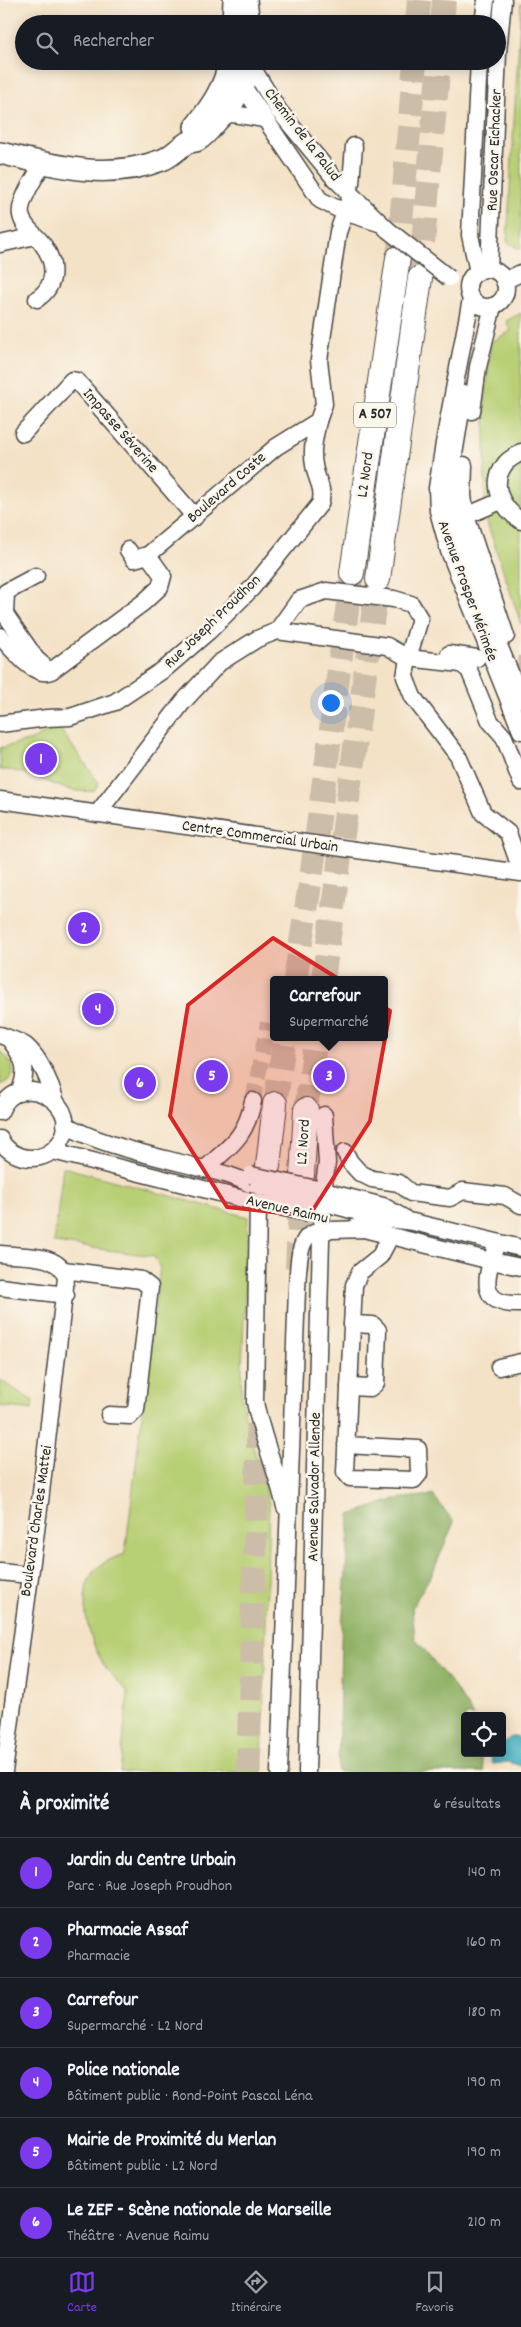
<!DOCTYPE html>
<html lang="fr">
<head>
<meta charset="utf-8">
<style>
	:root { --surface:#171b24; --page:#20242c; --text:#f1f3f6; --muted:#9ea1a6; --line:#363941; --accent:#7c3aed }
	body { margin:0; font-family:Dekko,sans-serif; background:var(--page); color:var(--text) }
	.controls { position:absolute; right:15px; bottom:15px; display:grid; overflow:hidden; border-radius:5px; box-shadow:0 2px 12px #0003 }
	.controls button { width:45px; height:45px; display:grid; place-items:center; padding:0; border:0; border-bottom:1px solid var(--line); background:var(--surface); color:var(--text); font:25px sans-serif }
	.you { position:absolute; left:330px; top:702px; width:18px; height:18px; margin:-12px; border:4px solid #fff; border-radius:50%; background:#1a73e8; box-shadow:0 0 0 8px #1a73e833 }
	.badge { display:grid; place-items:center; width:32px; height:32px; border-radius:50%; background:var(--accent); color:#fff; font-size:16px; font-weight:700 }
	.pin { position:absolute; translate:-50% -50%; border:2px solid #fff; box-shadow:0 1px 5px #0006 }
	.popup { position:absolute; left:270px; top:976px; width:118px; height:65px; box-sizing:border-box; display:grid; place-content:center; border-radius:5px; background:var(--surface); filter:drop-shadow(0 1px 4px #0005); font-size:16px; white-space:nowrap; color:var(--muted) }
	.popup b { font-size:19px; color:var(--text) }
	.popup::after { content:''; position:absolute; left:50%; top:100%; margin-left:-10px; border:10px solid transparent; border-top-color:var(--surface) }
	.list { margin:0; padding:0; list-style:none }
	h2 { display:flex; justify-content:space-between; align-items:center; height:65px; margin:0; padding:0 20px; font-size:21px }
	h2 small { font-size:16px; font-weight:400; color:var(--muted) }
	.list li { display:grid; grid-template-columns:32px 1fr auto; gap:15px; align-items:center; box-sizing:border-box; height:70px; padding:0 20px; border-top:1px solid var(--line) }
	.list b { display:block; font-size:19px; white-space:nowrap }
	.list p { margin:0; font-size:16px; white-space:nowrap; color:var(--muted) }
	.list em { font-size:16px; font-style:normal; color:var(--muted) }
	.icon { flex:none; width:28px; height:28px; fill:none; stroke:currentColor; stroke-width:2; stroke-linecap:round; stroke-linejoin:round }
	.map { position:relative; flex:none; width:521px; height:1772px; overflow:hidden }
	.search { position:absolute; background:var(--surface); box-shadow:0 2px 12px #0003; left:15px; right:15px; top:15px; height:55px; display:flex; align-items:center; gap:12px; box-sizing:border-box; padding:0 18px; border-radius:28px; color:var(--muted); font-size:19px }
	.sheet { height:485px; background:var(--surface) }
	nav { display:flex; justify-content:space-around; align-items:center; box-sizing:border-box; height:70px; border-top:1px solid var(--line); background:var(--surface); font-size:14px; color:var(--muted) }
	nav a { display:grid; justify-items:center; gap:2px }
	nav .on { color:var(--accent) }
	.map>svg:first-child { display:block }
	.green { fill:#b7cf74; stroke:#717d50 }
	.forest { fill:#91b266; stroke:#5e6e48 }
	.water { fill:#41afbe; stroke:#366d74 }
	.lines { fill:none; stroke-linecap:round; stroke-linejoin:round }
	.minor-tunnel { stroke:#ccbda8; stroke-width:16; stroke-dasharray:16 8; stroke-linecap:butt }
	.highway-tunnel { stroke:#ccbda8; stroke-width:24; stroke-dasharray:24 12; stroke-linecap:butt }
	.minor-casing { stroke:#494642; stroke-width:19 }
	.major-casing { stroke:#494642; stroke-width:24 }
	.highway-casing { stroke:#494642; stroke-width:26 }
	.minor { stroke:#fff; stroke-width:16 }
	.major { stroke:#fff; stroke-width:21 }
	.highway { stroke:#fff; stroke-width:24 }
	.minor-bridge-casing { stroke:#494642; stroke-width:19; stroke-linecap:butt }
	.minor-bridge { stroke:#fff; stroke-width:16 }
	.marked { fill:#d62828; fill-opacity:0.2; stroke:#d62828; stroke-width:4; stroke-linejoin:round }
	.labels { text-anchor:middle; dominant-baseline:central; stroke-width:5; stroke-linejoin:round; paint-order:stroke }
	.shield { fill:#fbf7ec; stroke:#696865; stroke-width:1 }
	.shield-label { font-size:15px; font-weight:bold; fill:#2b2b2b }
	.street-label { font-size:16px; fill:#2b2b2b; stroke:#fbf7ec }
</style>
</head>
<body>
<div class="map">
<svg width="521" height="1772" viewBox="0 0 521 1772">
	<rect width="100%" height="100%" fill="#fbf7ec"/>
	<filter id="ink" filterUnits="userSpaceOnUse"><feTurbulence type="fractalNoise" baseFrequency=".02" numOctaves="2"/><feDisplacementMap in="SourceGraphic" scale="10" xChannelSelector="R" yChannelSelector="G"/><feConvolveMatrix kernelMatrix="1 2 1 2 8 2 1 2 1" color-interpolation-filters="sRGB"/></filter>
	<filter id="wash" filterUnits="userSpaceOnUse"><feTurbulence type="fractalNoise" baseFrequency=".0096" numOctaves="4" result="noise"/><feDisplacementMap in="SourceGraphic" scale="20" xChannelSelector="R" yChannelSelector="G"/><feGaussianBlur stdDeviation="1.12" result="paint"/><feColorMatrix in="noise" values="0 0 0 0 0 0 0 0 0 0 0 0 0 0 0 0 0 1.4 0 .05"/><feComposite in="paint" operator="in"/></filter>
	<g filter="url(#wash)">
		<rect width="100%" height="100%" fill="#f4e2c7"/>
		<!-- green -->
		<g class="green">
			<polygon points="521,3 521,250 507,242"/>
			<polygon points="521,313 521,624 485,516 485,400 491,342 511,331 506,321"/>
			<path d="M58 726 99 783 94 791C60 796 34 768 0 770V748L32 740Z"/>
			<path d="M0 1051C13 1061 21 1077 0 1085Z"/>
			<path d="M63 1167 248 1217 241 1393 246 1421 269 1504 262 1772H120L128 1692C121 1684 113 1677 107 1669 91 1649 75 1596 93 1573 101 1562 113 1558 125 1554L160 1266 153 1256 54 1243Z"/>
			<polygon points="0,1380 33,1401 32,1410 0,1406"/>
		</g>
		<!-- forest -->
		<polygon class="forest" points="433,1495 454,1522 433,1572 412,1607 415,1638 455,1688 473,1716 465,1716 465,1753 481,1753 484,1772 338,1772 341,1639 350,1515 395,1499"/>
		<!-- water -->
		<polygon class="water" points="517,1736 521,1742 521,1766 508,1762 493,1764 489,1753 502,1753 502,1744 511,1737"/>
	</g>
	<g filter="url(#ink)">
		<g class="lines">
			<!-- minor-tunnel -->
			<g class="minor-tunnel">
				<polyline points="494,660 521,664"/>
				<polyline points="253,1101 268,1023"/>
			</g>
			<!-- highway-tunnel -->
			<g class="highway-tunnel">
				<polyline points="417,24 419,0"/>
				<polyline points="442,24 444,0"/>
				<polyline points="398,258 415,61"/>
				<polyline points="420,278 439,61"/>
				<polyline points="295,980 311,878 352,573"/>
				<polyline points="323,980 378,579"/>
				<polyline points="275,1104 285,1037"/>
				<polyline points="306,1110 316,1037"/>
				<polyline points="297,1268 301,1187"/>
				<polyline points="248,1772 259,1414"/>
			</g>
			<defs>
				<g id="minor">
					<polyline points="483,24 486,0"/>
					<polyline points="238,69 248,69 255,72 279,111 335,179 388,230"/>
					<polyline points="238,79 320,200 344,212 379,223"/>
					<polyline points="222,116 233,114 264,119"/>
					<polyline points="346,190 351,183 354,146"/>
					<polyline points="0,244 35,236"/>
					<polyline points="489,269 498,52 503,0"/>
					<circle cx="487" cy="288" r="19"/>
					<polyline points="478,272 470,235 479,61"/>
					<polyline points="504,281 521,273"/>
					<path d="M37 299C58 285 56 261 41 242 34 233 23 227 21 215 18 201 37 175 43 163"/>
					<polyline points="471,299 445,437 437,488 438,511 449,551 521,731"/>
					<polyline points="464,393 452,467 451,499 455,529 484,609 521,699"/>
					<polyline points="472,411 478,367 493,306"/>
					<polyline points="23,433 72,380 77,381 195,517"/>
					<path d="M521 452C516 456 508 459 505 464 489 485 502 508 521 521"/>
					<polyline points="464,465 463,496 466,516 506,636"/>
					<polyline points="466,516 501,501"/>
					<polyline points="128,550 134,559 148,555"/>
					<polyline points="36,576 6,592 5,614 36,659 43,665"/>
					<polyline points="277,631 387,646 408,658 461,664 469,670 490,721 504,737 521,782"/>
					<path d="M0 636C11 647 34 679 51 671L144 602 160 587 163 576 148 555 276 447 318 421 324 404 319 360 338 232 351 195"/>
					<polyline points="449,654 477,658"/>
					<path d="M0 724 47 718 70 717 115 702 166 668 209 631 252 588 320 504C325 488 316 480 314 465 311 449 315 436 318 421"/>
					<polyline points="0,800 521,873"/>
					<polyline points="97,814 183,702 219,663 257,639 277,631 299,600 326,591 394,599 411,604 420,619 408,658 405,677 413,697 458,756 483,813 508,833 521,870"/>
					<path d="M0 1035C8 1038 19 1041 26 1046 40 1058 51 1084 56 1102"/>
					<path d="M10 1040C25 1060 29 1069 19 1093"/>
					<path d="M0 1112C19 1064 89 1107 58 1145 51 1154 42 1158 31 1158 18 1158 5 1150 0 1139"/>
					<path d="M65 1124C95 1144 160 1157 196 1167 216 1172 231 1174 250 1184"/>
					<polyline points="53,1151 247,1200"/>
					<polyline points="345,1152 350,1162 360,1173 372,1179 399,1183 411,1193 450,1198 463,1191 505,1196 521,1205"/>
					<path d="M205 1169C231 1145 246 1137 253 1101"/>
					<polyline points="312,1188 383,1206 404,1218"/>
					<path d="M264 1190 260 1193 258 1203 255 1402C262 1438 277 1471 285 1507"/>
					<polyline points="323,1191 327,1163 324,1115"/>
					<polyline points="314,1200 381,1218 413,1222 521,1248"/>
					<polyline points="356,1227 491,1261 521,1267"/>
					<path d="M494 1252C484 1281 480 1306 521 1304"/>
					<path d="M0 1254C22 1257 60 1252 66 1278L40 1501 4 1772"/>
					<polyline points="64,1270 141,1280 150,1287 136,1410 130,1416 109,1415"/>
					<polyline points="0,1287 66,1295"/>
					<polyline points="499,1367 521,1362"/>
					<polyline points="349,1387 370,1388 376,1383 378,1330 373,1325 352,1324"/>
					<polyline points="346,1445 418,1449 419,1474 414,1480 350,1478 345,1472 354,1285 360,1272 380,1256 390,1237"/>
					<polyline points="0,1572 29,1575"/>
					<path d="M279 1772 297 1289C300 1224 304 1231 365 1229"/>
					<polyline points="307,1772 322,1202"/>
				</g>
				<g id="major">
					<polyline points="246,0 249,24"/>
					<polyline points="233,24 234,0"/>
					<path d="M195 127C210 108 226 86 229 61"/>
					<path d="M0 153C56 166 106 181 162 160 172 156 178 148 187 143 190 141 195 142 198 140 205 136 212 127 217 121 232 106 248 83 249 61"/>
				</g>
				<g id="highway">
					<polyline points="352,573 398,258"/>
					<polyline points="378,579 420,278"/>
					<polyline points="268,1166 275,1104"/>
					<polyline points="302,1175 306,1110"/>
				</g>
			</defs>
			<!-- minor casing -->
			<use href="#minor" class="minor-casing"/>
			<!-- major casing -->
			<use href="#major" class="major-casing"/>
			<!-- highway casing -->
			<use href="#highway" class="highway-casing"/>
			<!-- minor -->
			<use href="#minor" class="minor"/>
			<!-- major -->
			<use href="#major" class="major"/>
			<!-- highway -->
			<use href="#highway" class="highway"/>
			<defs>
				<g id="minor-bridge">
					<polyline points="388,230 449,278"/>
					<polyline points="251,1175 312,1188"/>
					<polyline points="258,1186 309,1199"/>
					<polyline points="247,1200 308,1213"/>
				</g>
			</defs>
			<!-- minor-bridge casing -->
			<use href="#minor-bridge" class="minor-bridge-casing"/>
			<!-- minor-bridge -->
			<use href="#minor-bridge" class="minor-bridge"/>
		</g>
	</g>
	<!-- marked area -->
	<path class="marked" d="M273 938 390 1011 370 1121 309 1216 227 1207 170 1116 188 1005Z"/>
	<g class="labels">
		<!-- shield labels -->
		<rect class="shield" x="354" y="402.5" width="42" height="25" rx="4"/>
		<g class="shield-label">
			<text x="375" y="415">A 507</text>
		</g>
		<!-- street labels -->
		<g class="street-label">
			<text transform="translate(302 135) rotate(52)">Chemin de la Palud</text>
			<text transform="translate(495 150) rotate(-88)">Rue Oscar Eichacker</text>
			<text transform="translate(120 431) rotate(49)">Impasse Séverine</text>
			<text transform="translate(366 475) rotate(-82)">L2 Nord</text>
			<text transform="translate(227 488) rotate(-41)">Boulevard Coste</text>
			<text transform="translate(467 591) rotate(70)">Avenue Prosper Mérimée</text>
			<text transform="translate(213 622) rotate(-44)">Rue Joseph Proudhon</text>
			<text transform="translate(260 837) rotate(8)">Centre Commercial Urbain</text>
			<text transform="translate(304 1142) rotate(-86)">L2 Nord</text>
			<text transform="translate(287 1210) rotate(13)">Avenue Raimu</text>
			<text transform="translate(315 1487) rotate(-89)">Avenue Salvador Allende</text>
			<text transform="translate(37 1521) rotate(-82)">Boulevard Charles Mattei</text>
		</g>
	</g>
</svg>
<div class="controls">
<button><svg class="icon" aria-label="locate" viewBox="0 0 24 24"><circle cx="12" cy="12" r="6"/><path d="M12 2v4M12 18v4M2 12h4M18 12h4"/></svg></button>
</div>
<div class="you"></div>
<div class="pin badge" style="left:41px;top:759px">1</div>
<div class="pin badge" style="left:84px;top:928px">2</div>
<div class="pin badge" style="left:329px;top:1076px">3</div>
<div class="popup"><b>Carrefour</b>Supermarché</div>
<div class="pin badge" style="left:98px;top:1009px">4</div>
<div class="pin badge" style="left:212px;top:1076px">5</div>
<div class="pin badge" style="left:140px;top:1083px">6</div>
<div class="search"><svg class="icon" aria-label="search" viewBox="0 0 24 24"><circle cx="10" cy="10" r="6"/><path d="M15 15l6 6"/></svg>Rechercher</div>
</div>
<section class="sheet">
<h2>À proximité<small>6 résultats</small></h2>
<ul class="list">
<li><span class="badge">1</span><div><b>Jardin du Centre Urbain</b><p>Parc · Rue Joseph Proudhon</p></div><em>140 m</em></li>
<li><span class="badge">2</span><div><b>Pharmacie Assaf</b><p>Pharmacie</p></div><em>160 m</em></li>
<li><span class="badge">3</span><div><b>Carrefour</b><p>Supermarché · L2 Nord</p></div><em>180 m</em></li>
<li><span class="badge">4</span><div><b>Police nationale</b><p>Bâtiment public · Rond-Point Pascal Léna</p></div><em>190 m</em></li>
<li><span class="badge">5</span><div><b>Mairie de Proximité du Merlan</b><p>Bâtiment public · L2 Nord</p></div><em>190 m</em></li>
<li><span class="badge">6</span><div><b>Le ZEF - Scène nationale de Marseille</b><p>Théâtre · Avenue Raimu</p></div><em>210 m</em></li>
</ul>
</section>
<nav>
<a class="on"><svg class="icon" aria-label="map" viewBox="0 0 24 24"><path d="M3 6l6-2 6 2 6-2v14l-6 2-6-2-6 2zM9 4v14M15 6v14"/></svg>Carte</a>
<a><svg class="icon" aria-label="directions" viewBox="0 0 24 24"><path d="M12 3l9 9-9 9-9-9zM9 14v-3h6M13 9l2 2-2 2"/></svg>Itinéraire</a>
<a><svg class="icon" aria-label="saved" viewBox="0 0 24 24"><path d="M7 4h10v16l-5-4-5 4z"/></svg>Favoris</a>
</nav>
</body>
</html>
